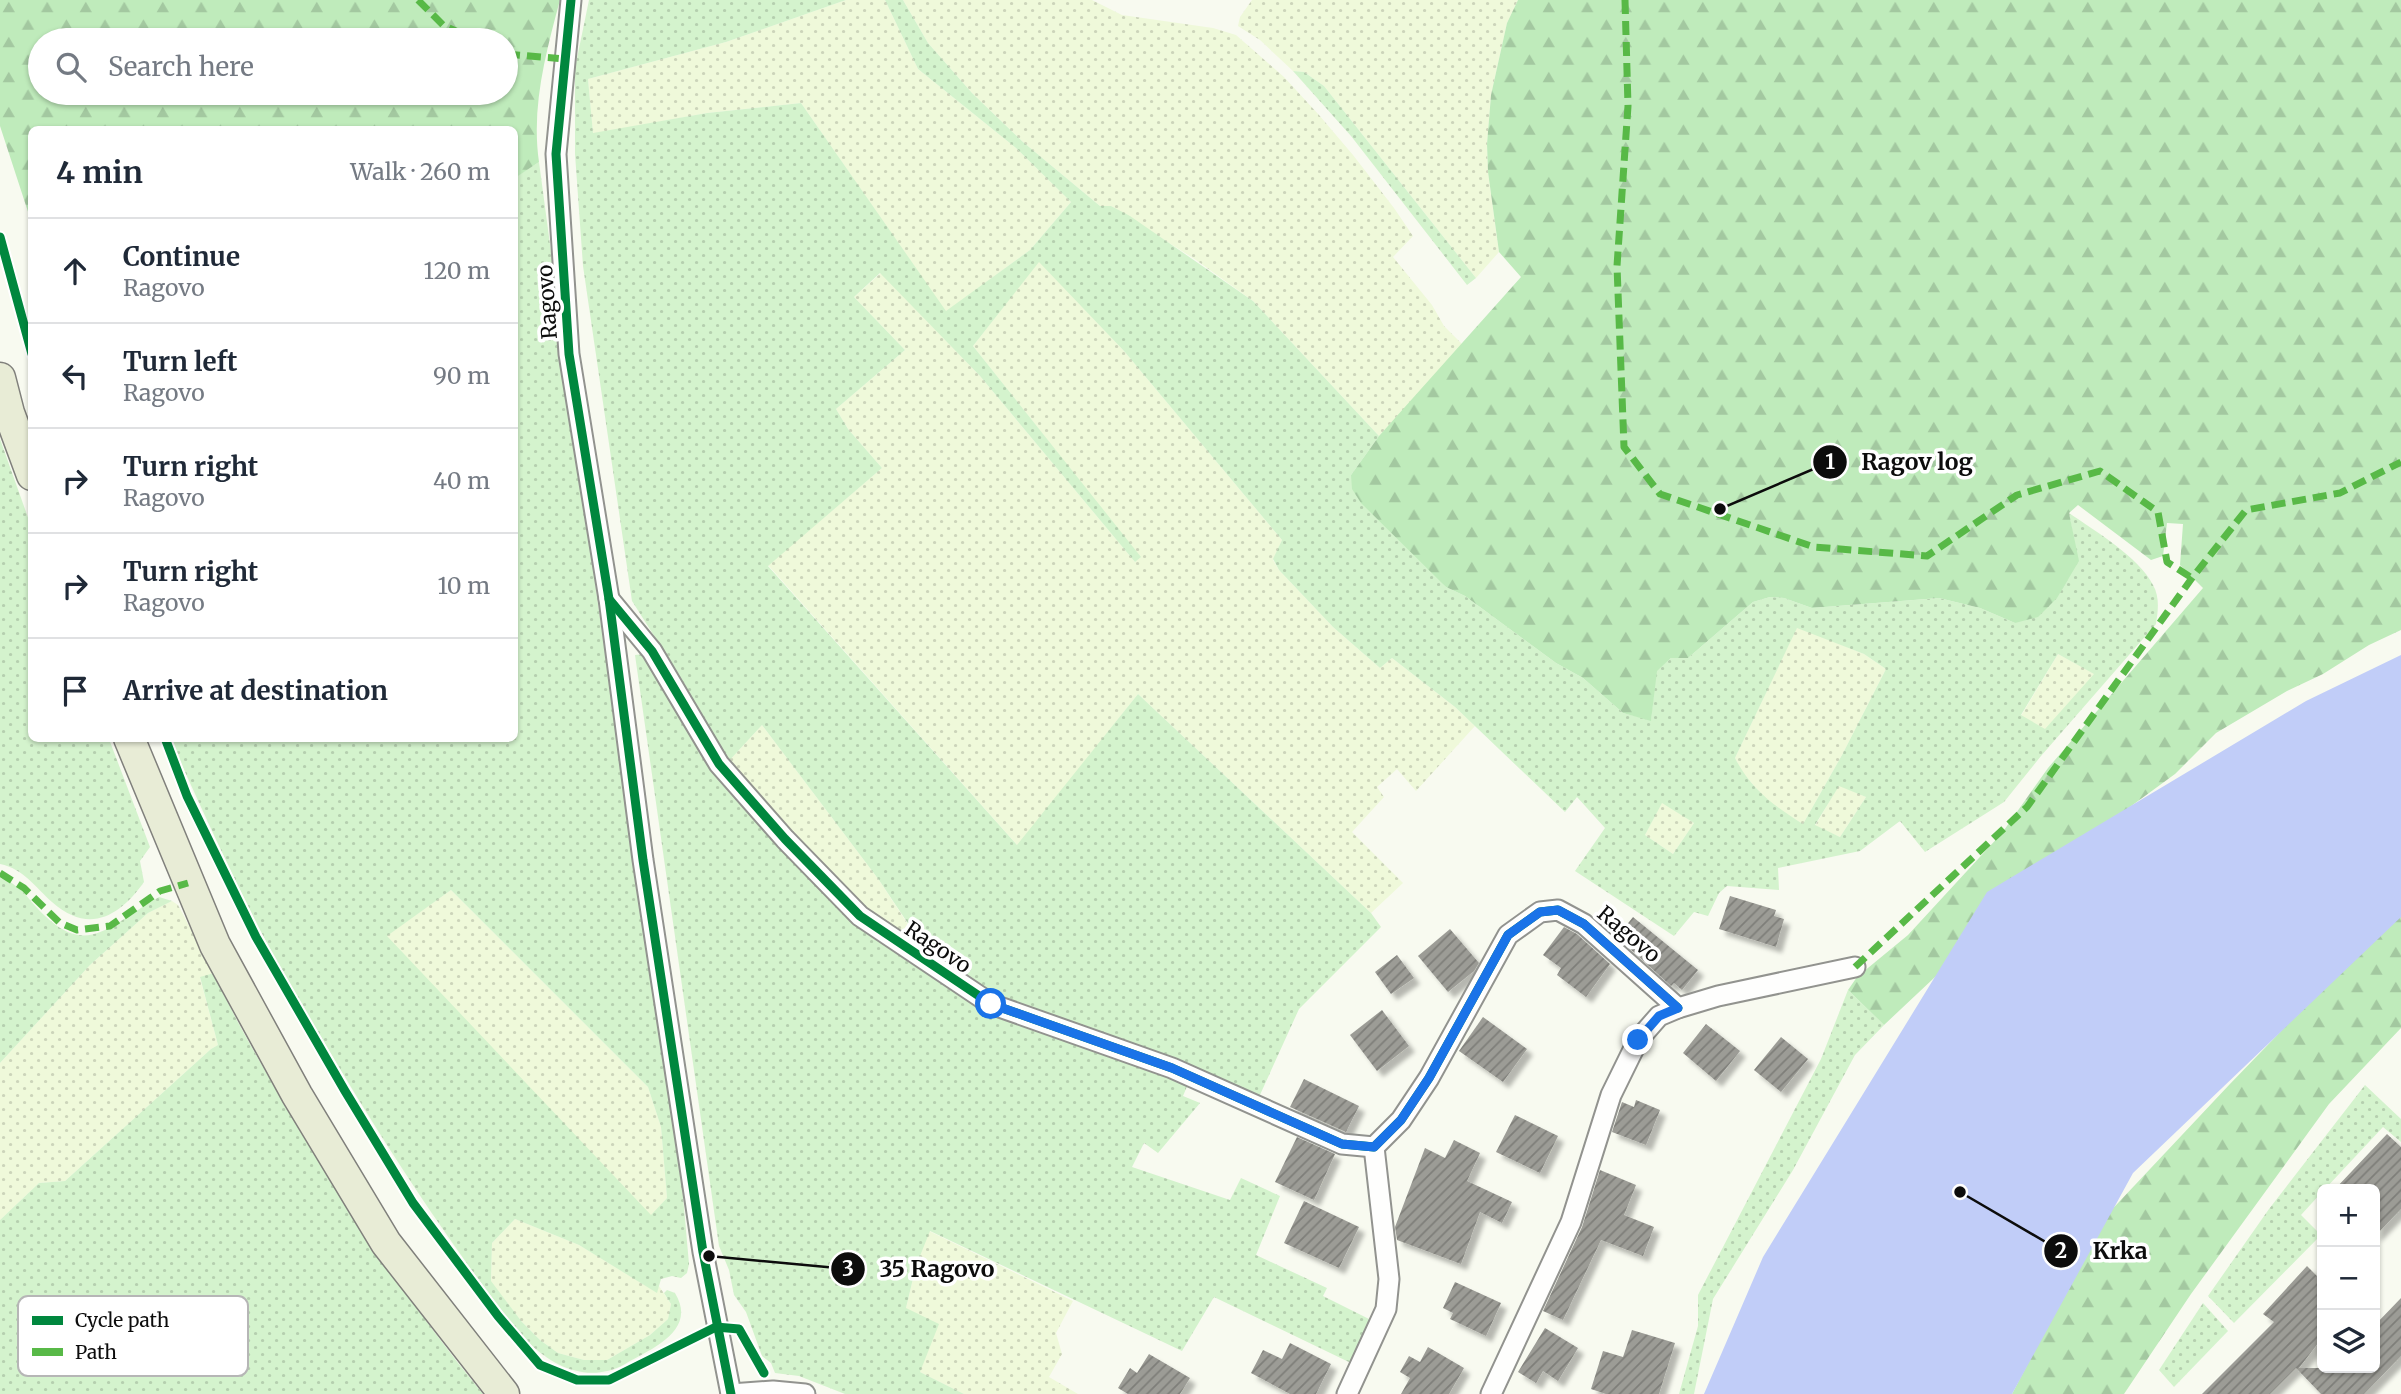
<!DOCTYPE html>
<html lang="en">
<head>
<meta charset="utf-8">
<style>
	:root { --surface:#fff; --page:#f2f2f3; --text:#1f2937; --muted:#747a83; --line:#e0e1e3 }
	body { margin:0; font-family:Merriweather,serif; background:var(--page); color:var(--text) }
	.controls { position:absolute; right:21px; bottom:21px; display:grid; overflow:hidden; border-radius:10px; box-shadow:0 2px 5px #0004 }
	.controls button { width:63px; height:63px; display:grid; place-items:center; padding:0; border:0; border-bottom:2px solid var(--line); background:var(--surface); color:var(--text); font:35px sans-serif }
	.stop { position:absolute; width:21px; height:21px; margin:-16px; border:5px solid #1a73e8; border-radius:50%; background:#fff }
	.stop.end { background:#1a73e8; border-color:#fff; box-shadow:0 2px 7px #0008 }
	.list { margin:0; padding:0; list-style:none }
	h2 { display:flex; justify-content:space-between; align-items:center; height:91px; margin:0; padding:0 28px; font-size:30px }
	h2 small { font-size:23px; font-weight:400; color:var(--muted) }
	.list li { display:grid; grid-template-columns:46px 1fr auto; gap:21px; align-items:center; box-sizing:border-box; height:105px; padding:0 28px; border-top:2px solid var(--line) }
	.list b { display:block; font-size:26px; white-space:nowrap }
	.list p { margin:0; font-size:23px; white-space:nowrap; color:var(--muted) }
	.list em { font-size:23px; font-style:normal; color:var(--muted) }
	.icon { flex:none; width:38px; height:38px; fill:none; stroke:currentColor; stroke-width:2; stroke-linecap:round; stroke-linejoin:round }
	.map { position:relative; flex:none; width:2401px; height:1394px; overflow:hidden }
	.search { position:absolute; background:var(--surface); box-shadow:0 2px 5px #0004; left:28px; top:28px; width:490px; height:77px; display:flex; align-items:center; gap:18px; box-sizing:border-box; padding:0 24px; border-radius:38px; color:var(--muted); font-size:26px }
	.panel { position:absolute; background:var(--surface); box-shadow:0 2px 5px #0004; left:28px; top:126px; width:490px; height:616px; border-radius:10px }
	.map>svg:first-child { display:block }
	.farmland { fill:url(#farmland-dots) }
	.grass { fill:url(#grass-dots); fill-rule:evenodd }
	.forest { fill:url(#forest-firs); fill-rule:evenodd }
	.water { fill:#c1cdf8 }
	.building { fill:url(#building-hatch); filter:url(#shadow) }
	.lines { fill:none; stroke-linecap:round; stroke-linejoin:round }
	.street-casing { stroke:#92938f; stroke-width:23 }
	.primary-casing { stroke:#80807c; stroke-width:33 }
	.street { stroke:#fefefd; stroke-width:19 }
	.primary { stroke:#e8ecd6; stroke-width:30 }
	.quiet { stroke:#58b947; stroke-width:7; stroke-dasharray:14 7; stroke-linecap:butt }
	.cycleway-casing { stroke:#fff; stroke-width:13 }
	.cycleway { stroke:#00873e; stroke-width:9 }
	.route { stroke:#1a73e8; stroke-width:9 }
	.labels { text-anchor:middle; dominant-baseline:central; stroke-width:7; stroke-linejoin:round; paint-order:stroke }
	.street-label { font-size:21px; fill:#0c0c0c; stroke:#fff }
	.key { fill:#fff; stroke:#b6b6b6; stroke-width:2 }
	.key-label { font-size:19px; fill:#0c0c0c }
	.leader { fill:none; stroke:#0c0c0c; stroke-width:2.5 }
	.callout-dot { fill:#0c0c0c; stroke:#fff; stroke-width:2.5 }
	.mark-label { font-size:21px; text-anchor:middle; font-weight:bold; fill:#fff }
	.callout-label { font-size:23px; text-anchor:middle; font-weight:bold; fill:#0c0c0c; stroke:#fff; stroke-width:7; stroke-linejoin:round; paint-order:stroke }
</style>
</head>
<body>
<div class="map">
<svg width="2401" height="1394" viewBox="0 0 2401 1394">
	<defs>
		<pattern id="farmland-dots" width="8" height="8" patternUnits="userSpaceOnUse" patternTransform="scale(1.75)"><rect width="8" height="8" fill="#eff9da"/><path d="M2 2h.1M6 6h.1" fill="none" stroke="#ccd4ba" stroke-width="1.8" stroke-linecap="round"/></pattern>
		<pattern id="grass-dots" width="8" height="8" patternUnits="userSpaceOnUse" patternTransform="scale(1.75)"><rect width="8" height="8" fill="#d4f3cd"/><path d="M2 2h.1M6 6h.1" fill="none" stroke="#b5cfaf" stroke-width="1.8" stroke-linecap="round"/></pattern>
		<pattern id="forest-firs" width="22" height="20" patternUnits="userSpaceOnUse" patternTransform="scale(1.75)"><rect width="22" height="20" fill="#bfebbb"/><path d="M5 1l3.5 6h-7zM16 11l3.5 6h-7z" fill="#a3c8a0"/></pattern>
		<pattern id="building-hatch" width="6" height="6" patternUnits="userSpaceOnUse" patternTransform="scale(1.75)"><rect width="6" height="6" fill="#9c9c96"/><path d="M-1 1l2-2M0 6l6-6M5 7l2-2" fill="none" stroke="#7e7e79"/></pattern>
		<filter id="shadow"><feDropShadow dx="6" dy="6" stdDeviation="2" flood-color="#0004"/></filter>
	</defs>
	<rect width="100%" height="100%" fill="#f8faf0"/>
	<!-- farmland -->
	<g class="farmland">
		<polygon points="846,0 885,0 918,69 1016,148 1071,202 1030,250 946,312 801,103 707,113 593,134 588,79 726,42"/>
		<polygon points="903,0 1092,0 1122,15 1213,28 1236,35 1284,77 1319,115 1353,155 1394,208 1413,236 1393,257 1432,305 1444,326 1463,345 1379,436 1253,301 1196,260 1111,206 1100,206 1023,142 972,93 928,43"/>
		<polygon points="1252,0 1518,0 1507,23 1491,95 1487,144 1488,172 1499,252 1476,278 1324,86 1304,72 1293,71 1260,40 1238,26 1240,17"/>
		<polygon points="1039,261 1124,351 1282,540 1273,560 1279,570 1333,627 1380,668 1392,658 1455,707 1475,726 1416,791 1397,769 1377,787 1384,797 1352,832 1403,883 1371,913 1138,694 1018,846 768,565 882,468 848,429 836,409 905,350 854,297 881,273 980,376 1135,562 1140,557 973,346"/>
		<polygon points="1797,627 1864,654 1886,669 1842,755 1803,824 1771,805 1742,772 1735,758"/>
		<polygon points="2058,654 2095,674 2045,730 2021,716"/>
		<polygon points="762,725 879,880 909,926 902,938 868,911 784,828 728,762"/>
		<polygon points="1839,785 1866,797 1840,837 1815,826"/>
		<polygon points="1662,802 1694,823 1673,854 1645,835"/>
		<polygon points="451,890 648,1087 661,1127 667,1198 651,1216 386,936"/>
		<polygon points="172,901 178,905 214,973 200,978 218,1045 211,1049 65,1181 39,1183 0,1220 0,1063 90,965 148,913"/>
		<polygon points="515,1219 579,1245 656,1292 659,1286 671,1304 668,1319 650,1335 607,1360 584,1360 558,1353 540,1340 522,1322 491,1282 492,1243"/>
		<polygon points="929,1231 1073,1301 1056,1333 1062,1354 1049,1377 1078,1394 964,1394 920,1372 906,1308 916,1266"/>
	</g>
	<!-- grass -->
	<g class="grass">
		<path d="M589 0H846L726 42 588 79 593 133 707 113 801 103 946 311 1030 250 1071 202 1016 148 918 69 885 0H903L928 43 972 93 1023 142 1100 206H1111L1130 216 1253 301 1379 436 1351 475 1446 587 1465 596 1556 663 1583 678 1623 713 1651 720 1656 671 1671 658H1688L1753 602 1770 597 1784 598 1812 608 1939 598 1980 608 2015 623 2073 535 2069 513C2095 531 2139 557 2153 585 2160 597 2158 611 2156 624L2041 756 2004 802 1925 852 1900 821 1860 851 1778 868 1779 890 1727 886 1719 893 1708 916 1694 912 1674 936 1575 871 1605 828 1577 797 1565 812 1455 707 1392 658 1380 668 1333 627 1279 570 1273 559 1282 540 1124 351 1039 262 973 346 1141 557 1135 562 980 376 880 273 854 297 905 350 836 409 848 429 882 468 768 566 1017 845 1138 694 1371 913 1381 927 1299 1009 1259 1097 998 999 902 938 909 925 879 880 762 725 728 762 706 727 684 683 632 601 583 266 575 154V68ZM1797 628 1864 654 1886 669 1842 755 1803 824C1775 807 1750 788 1735 758ZM2058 654 2094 674 2045 729 2021 715ZM1839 786 1866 797 1840 837 1815 825ZM1662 803 1694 823 1673 854 1645 835Z"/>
		<polygon points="1293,71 1304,72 1324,86 1476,278 1467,285 1351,136"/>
		<path d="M539 162 599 611 682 1185 689 1264 687 1273 681 1278 672 1276 661 1279 657 1293 579 1245 515 1219 492 1243 491 1281 522 1322 540 1340 558 1353 584 1360H607L650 1335 668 1319 671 1304 664 1293 667 1290 675 1293C698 1331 651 1349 625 1364 591 1383 556 1369 529 1343 519 1334 511 1321 502 1311 477 1279 454 1245 431 1212 391 1153 354 1093 318 1032 302 1005 284 978 270 949 234 881 202 809 170 739L514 738V178ZM451 890 648 1087 661 1127 667 1198 651 1215 387 936Z"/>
		<path d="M0 439 31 526 32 738 109 739 150 847 140 861 144 882C120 916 89 935 52 902 35 887 24 869 0 864Z"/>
		<polygon points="644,654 706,757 911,961 1188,1084 1183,1096 1200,1103 1158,1153 1144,1143 1132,1167 1230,1200 1241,1178 1280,1196 1256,1255 1327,1288 1323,1296 1373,1321 1353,1364 1214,1297 1182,1351 930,1231 916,1266 906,1308 939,1324 920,1372 964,1394 845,1394 799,1376 775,1373 771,1363 762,1356 746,1312 734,1295 729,1270 719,1246 635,655"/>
		<path d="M0 878C11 880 23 891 30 900 84 963 103 929 159 897L172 901 148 913 90 965 0 1063Z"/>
		<path d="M214 973C230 1010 251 1046 271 1081 333 1191 403 1296 483 1394H0V1220L39 1183 65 1181 211 1049 218 1045 200 977Z"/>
		<polygon points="1848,990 1884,1025 1855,1055 1793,1170 1713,1299 1694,1394 1679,1394 1698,1326 1698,1295 1821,1059"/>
		<polygon points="2365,1085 2401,1119 2401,1142 2383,1127 2325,1189 2322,1189 2322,1192 2301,1215 2321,1235 2234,1323 2208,1296 2269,1209"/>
		<polygon points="2203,1303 2228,1331 2174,1387 2159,1370"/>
	</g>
	<!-- forest -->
	<g class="forest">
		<path d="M0 0H560C546 52 531 107 539 162L515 178 514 130H32L31 221 0 126ZM40 40H506V93H40Z"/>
		<polygon points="1518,0 2401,0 2401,630 2369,645 2323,674 2287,691 2216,733 2175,774 2067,853 1884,1025 1848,990 1857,977 1908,935 2002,833 2048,768 2203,588 2180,565 2183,524 2167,523 2163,556 2151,560 2078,505 2069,513 2079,561 2057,598 2038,617 2015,623 1980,608 1939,598 1812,608 1784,598 1770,597 1753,602 1688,658 1671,658 1657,671 1651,721 1623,713 1583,678 1556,663 1465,596 1446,587 1361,503 1352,489 1351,475 1379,436 1521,277 1499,252 1488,172 1487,144 1491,95 1507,23"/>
		<polygon points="2401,913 2401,1028 2329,1104 2191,1294 2124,1394 2012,1394 2103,1219 2229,1085 2374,935"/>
	</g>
	<!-- water -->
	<polygon class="water" points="2401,655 2401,917 2133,1173 2012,1394 1704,1394 1763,1257 1987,892 2306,701"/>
	<!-- building -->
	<g class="building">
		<polygon points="1730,896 1776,910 1774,916 1784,919 1776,947 1719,929"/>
		<polygon points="1633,917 1698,970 1682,990 1674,983 1671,986 1617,937"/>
		<polygon points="1564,927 1577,934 1610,964 1586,997 1557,975 1561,968 1543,955"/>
		<polygon points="1450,929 1479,963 1474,971 1448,992 1418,956"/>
		<polygon points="1397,955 1414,978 1391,994 1375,972"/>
		<polygon points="1382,1010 1409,1046 1377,1071 1350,1035"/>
		<polygon points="1483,1017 1527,1049 1503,1082 1459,1051"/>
		<polygon points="1706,1024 1740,1051 1716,1081 1683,1053"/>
		<polygon points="1781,1037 1808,1059 1781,1092 1754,1070"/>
		<polygon points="1304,1079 1359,1106 1346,1132 1290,1107"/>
		<polygon points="1636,1100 1660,1110 1646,1145 1612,1132 1622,1102 1634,1107"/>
		<polygon points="1515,1115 1558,1136 1540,1173 1496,1152"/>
		<polygon points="2387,1134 2401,1147 2401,1209 2375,1236 2375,1189 2335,1189"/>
		<polygon points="1297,1137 1335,1154 1314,1200 1275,1182"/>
		<polygon points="1454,1140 1480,1153 1467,1181 1512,1202 1502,1223 1480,1212 1461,1264 1397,1240 1395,1227 1425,1148 1445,1158"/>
		<polygon points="1600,1170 1636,1185 1624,1215 1654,1227 1643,1256 1601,1240 1563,1320 1543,1311 1582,1227"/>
		<polygon points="1304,1201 1359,1227 1339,1268 1284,1243"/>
		<polygon points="2307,1266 2322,1281 2322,1338 2299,1368 2375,1368 2375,1325 2401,1298 2401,1356 2364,1394 2321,1394 2296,1368 2270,1394 2202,1394 2274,1322 2263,1314"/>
		<polygon points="1455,1282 1501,1303 1486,1336 1450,1319 1453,1313 1443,1308"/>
		<polygon points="1545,1328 1578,1348 1558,1381 1543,1371 1536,1383 1518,1372"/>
		<polygon points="1632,1330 1675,1343 1659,1394 1606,1394 1591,1389 1603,1351 1623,1357"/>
		<polygon points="1290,1343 1331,1364 1316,1394 1290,1394 1251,1373 1263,1350 1282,1359"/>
		<polygon points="1428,1347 1464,1368 1449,1394 1401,1394 1410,1378 1400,1372 1409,1356 1420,1362"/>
		<polygon points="1149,1354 1190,1378 1180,1394 1128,1394 1118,1388 1130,1368 1137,1373"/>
	</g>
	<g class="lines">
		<defs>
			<g id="street">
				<polyline points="571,0 556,154 569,354 609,599 643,860 703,1252 731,1394"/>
				<polyline points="609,599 652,651 719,764 785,839 860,916 991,1004 1172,1068 1342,1144 1374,1147 1401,1120 1429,1078 1508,935 1540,912 1558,910 1584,924 1678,1008"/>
				<polyline points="731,1394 773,1391 805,1394"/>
				<polyline points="1347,1394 1386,1309 1389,1279 1374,1147"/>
				<polyline points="1491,1394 1571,1222 1611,1095 1638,1040 1659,1016 1678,1008 1718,996 1855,967"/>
			</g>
			<g id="primary">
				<polyline points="0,378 9,413 32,475"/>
				<polyline points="129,738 215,945 297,1095 386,1243 504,1394"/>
			</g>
		</defs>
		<!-- street casing -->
		<use href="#street" class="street-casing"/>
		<!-- primary casing -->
		<use href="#primary" class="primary-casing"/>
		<!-- street -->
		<use href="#street" class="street"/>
		<!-- primary -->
		<use href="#primary" class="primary"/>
		<!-- quiet -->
		<g class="quiet">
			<polyline points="418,0 443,25 475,40"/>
			<polyline points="1625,0 1628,106 1617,266 1624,447 1660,494 1814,547 1927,556 2017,495 2100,471 2158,512 2167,562 2192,578"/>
			<polyline points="506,54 565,59"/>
			<polyline points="0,873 24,888 60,923 77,930 110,926 160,891 188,883"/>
			<polyline points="1855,967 2027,807 2192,578 2246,510 2340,493 2401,462"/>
		</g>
		<defs>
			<g id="cycleway">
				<polyline points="571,0 556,154 569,354 609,599 643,860 703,1252 731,1394"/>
				<polyline points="0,237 32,354"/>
				<polyline points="609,599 652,651 719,764 785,839 860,916 991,1004 1172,1068 1342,1144 1374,1147 1401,1120 1429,1078 1508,935 1540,912 1558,910 1584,924 1678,1008"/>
				<polyline points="165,738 187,796 256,937 345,1091 413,1203 498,1316 540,1365 577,1380 609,1380 716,1327 739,1329 764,1373"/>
			</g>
		</defs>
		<!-- cycleway casing -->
		<use href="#cycleway" class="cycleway-casing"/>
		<!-- cycleway -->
		<use href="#cycleway" class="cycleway"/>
	</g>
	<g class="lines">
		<!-- route -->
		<polyline class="route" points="991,1004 1172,1068 1342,1144 1374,1147 1401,1120 1429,1078 1508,935 1540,912 1558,910 1584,924 1678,1008 1659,1016 1638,1040"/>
	</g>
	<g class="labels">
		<!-- street labels -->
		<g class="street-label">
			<text transform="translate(547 302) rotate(-94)">Ragovo</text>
			<text transform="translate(1629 934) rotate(40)">Ragovo</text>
			<text transform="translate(938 947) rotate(34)">Ragovo</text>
		</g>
	</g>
	<!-- legend -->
	<rect x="18" y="1296" width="230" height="80" rx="10" class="key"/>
	<rect x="32" y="1316" width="31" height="9" fill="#00873e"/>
	<rect x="32" y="1348" width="31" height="8" fill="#58b947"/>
	<g class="key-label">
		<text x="75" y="1327">Cycle path</text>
		<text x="75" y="1359">Path</text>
	</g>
	<!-- callouts -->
	<path class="leader" d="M1720 509L1830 462M1960 1192L2061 1251M709 1256L848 1269"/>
	<g class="callout-dot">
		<circle cx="1720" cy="509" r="7"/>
		<circle cx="1960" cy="1192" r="7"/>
		<circle cx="709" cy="1256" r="7"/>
		<circle cx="1830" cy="462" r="18"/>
		<circle cx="2061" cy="1251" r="18"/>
		<circle cx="848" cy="1269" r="18"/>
	</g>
	<g class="mark-label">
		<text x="1830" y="469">1</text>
		<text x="2061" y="1258">2</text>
		<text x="848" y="1276">3</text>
	</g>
	<g class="callout-label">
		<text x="1917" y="470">Ragov log</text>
		<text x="2120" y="1259">Krka</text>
		<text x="937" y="1277">35 Ragovo</text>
	</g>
</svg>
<div class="controls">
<button>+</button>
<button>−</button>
<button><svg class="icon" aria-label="layers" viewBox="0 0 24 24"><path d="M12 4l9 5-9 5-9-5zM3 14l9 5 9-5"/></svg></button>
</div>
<div class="stop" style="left:991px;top:1004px"></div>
<div class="stop end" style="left:1638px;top:1040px"></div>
<div class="search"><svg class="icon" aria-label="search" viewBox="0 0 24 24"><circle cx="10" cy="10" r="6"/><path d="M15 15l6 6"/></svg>Search here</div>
<section class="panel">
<h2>4 min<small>Walk · 260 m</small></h2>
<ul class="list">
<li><svg class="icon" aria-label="ahead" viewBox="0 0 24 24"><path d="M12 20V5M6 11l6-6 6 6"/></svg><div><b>Continue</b><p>Ragovo</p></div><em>120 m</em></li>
<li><svg class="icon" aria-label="left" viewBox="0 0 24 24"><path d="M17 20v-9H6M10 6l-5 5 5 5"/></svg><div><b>Turn left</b><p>Ragovo</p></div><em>90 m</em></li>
<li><svg class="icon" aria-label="right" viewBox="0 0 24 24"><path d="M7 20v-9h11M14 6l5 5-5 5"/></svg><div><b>Turn right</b><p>Ragovo</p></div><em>40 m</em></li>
<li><svg class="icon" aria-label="right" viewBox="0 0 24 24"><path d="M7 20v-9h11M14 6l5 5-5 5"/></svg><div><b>Turn right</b><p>Ragovo</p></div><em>10 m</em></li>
<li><svg class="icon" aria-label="arrive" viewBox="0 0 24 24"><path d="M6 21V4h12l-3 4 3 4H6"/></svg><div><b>Arrive at destination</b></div></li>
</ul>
</section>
</div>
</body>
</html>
